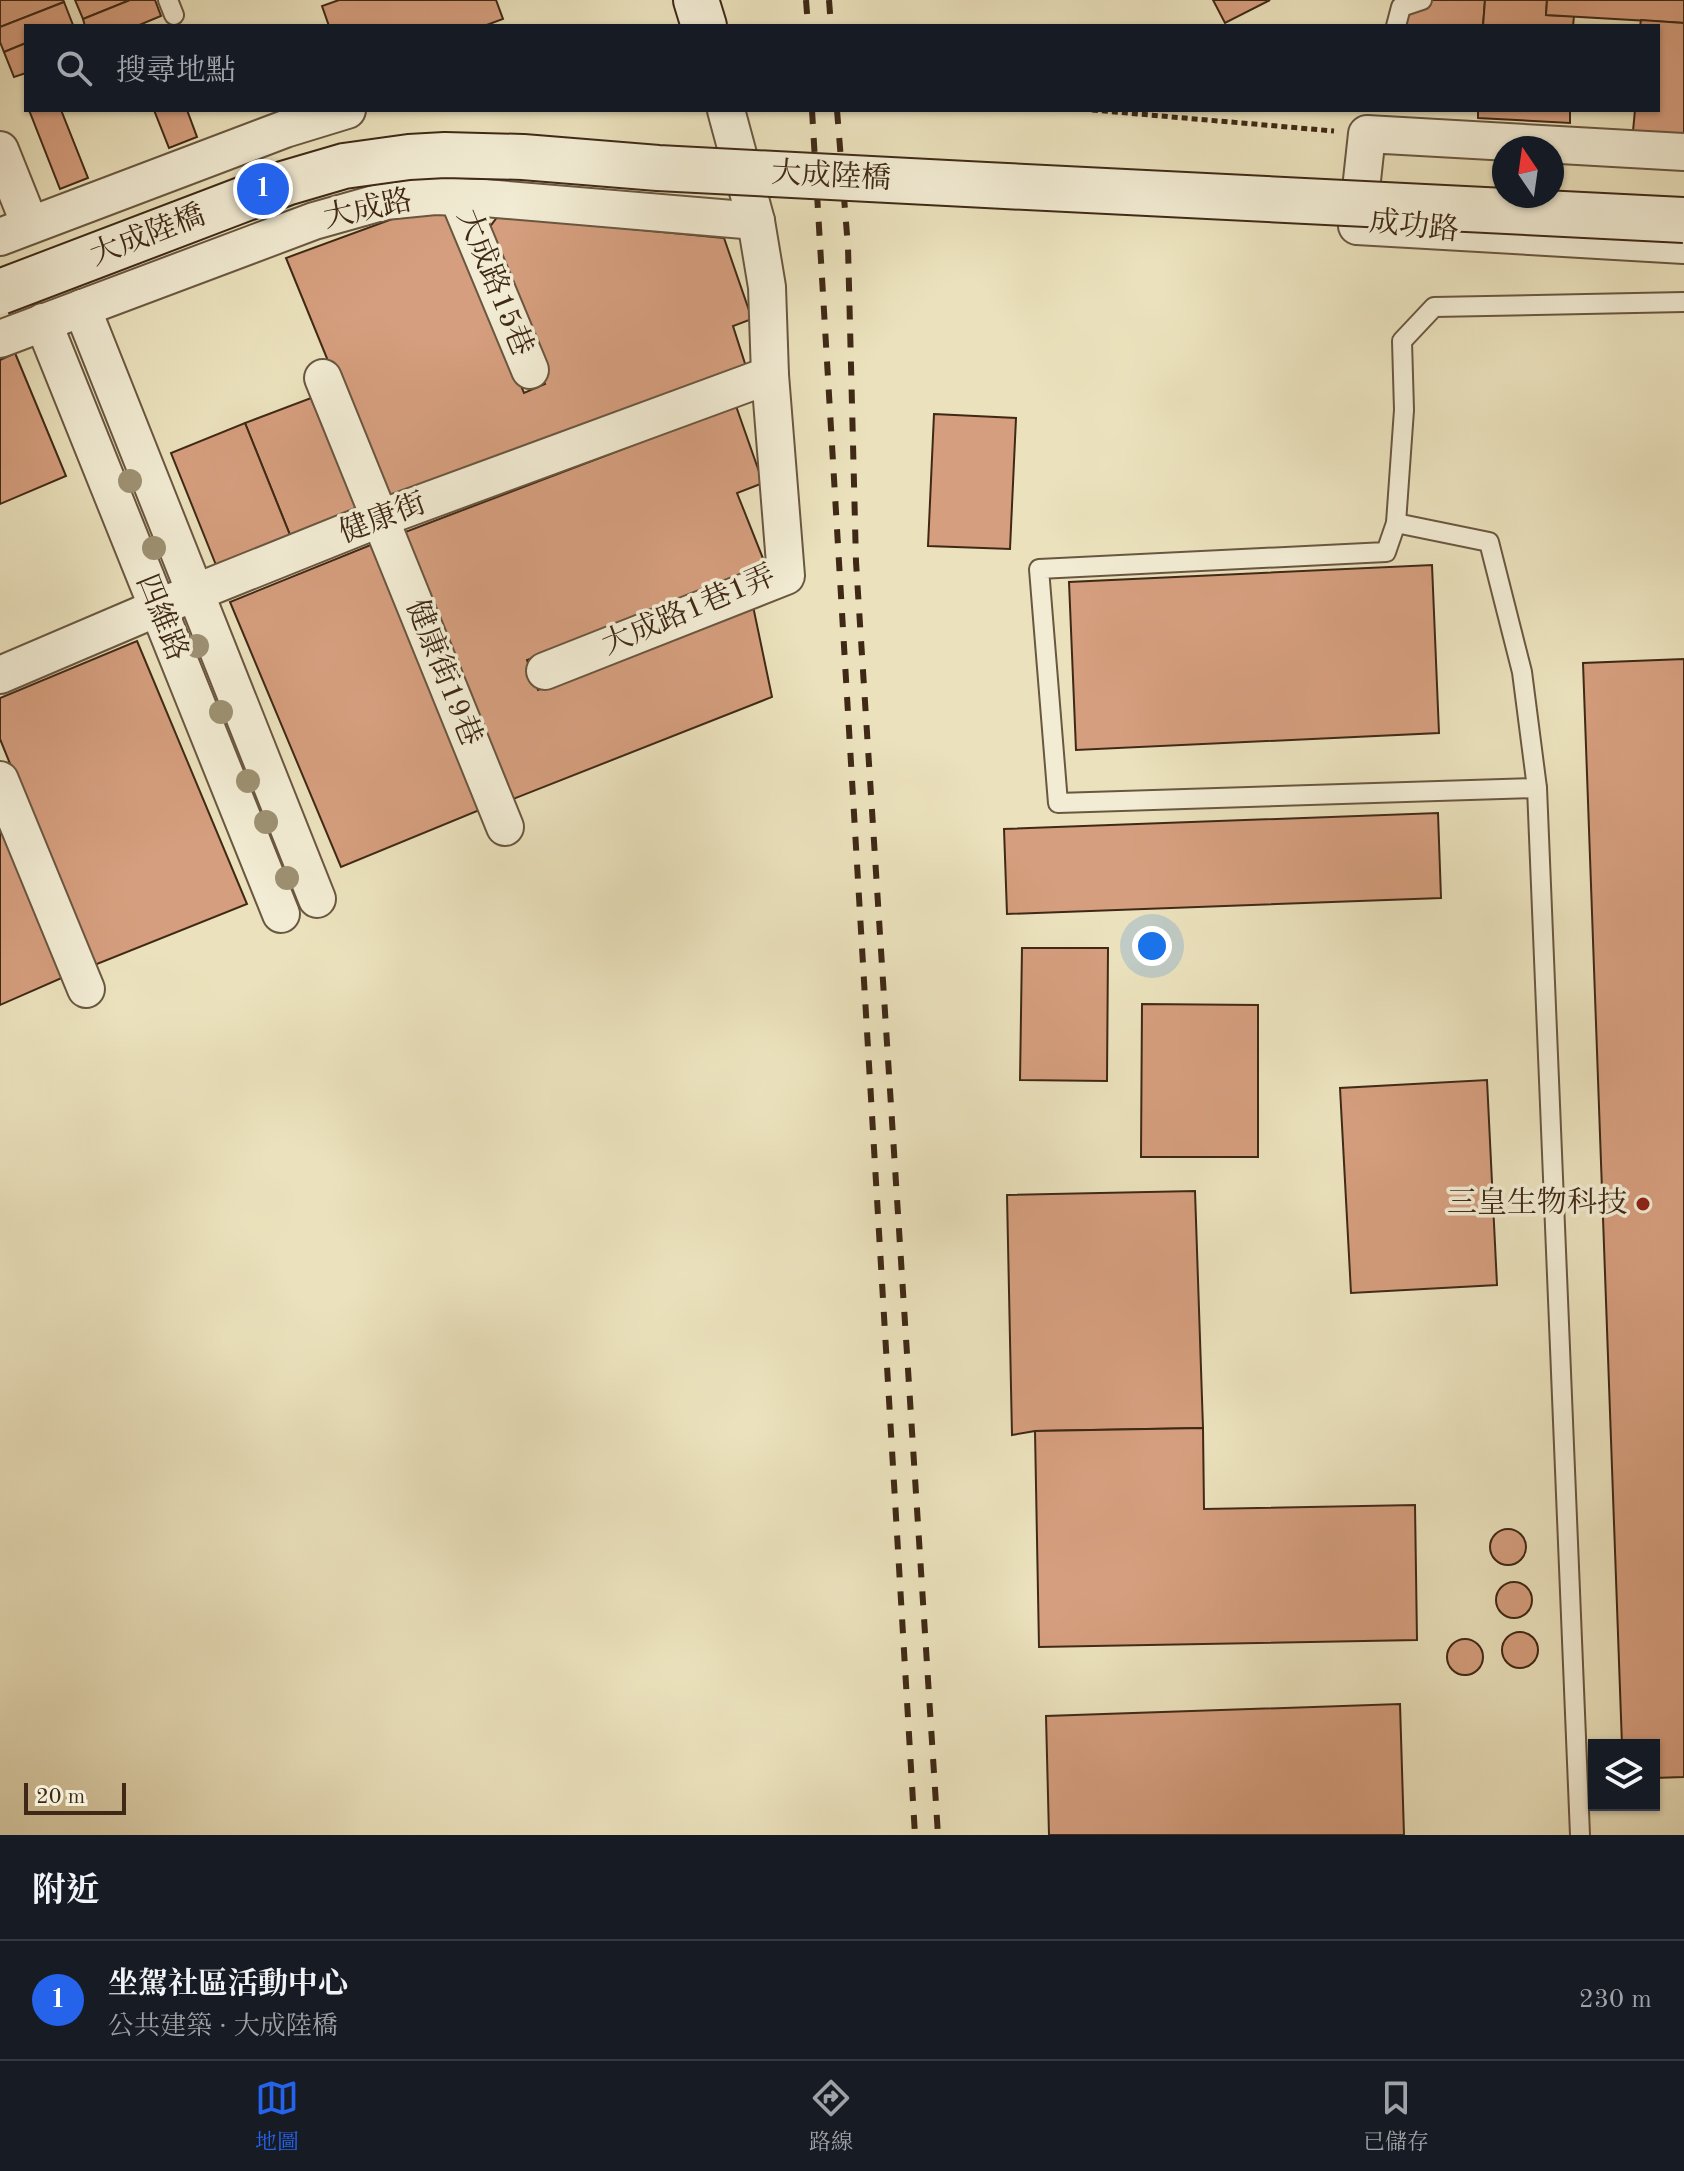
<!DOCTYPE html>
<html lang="zh-TW">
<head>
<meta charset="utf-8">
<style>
	:root { --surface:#171b24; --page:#20242c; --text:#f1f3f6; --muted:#9ea1a6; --line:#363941; --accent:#2563eb }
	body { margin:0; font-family:"Old Standard TT","Noto Serif TC",serif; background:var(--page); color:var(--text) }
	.controls { position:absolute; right:24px; bottom:24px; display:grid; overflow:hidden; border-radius:0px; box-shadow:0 2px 6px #0004 }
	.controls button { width:72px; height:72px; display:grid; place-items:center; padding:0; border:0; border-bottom:2px solid var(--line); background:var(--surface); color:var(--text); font:40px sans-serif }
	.compass { position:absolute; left:1492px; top:136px; width:72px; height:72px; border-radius:50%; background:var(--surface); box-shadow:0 2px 6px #0004; rotate:347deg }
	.scale { position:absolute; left:24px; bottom:20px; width:102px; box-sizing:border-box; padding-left:8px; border:4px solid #3f2916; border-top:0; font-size:22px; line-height:28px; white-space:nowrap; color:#3f2916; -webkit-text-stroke:6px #f2ecd4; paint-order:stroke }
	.you { position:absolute; left:1152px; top:946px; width:28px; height:28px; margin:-20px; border:6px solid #fff; border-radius:50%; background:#1a73e8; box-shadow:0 0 0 12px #1a73e833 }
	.badge { display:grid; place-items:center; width:52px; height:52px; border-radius:50%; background:var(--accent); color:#fff; font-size:26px; font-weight:700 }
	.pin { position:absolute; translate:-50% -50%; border:4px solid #fff; box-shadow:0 2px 8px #0006 }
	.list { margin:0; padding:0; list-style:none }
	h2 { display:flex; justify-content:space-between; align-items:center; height:104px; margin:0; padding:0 32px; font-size:34px }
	h2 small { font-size:26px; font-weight:400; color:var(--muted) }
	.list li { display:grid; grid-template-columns:52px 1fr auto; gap:24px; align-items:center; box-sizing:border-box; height:120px; padding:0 32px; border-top:2px solid var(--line) }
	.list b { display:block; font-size:30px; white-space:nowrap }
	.list p { margin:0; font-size:26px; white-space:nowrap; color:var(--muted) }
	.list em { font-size:26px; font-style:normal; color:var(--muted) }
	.icon { flex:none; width:44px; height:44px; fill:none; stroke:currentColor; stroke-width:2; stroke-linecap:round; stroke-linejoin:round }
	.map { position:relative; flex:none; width:1684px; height:1835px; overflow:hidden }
	.search { position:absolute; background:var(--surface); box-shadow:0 2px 6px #0004; left:24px; right:24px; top:24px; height:88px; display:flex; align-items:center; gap:20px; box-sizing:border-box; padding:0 28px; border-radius:0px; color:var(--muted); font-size:30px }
	.sheet { height:224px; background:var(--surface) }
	nav { display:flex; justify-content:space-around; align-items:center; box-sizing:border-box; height:112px; border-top:2px solid var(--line); background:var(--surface); font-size:22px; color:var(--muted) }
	nav a { display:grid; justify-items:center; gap:4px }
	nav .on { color:var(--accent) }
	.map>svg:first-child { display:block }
	.building { fill:#d59e7e; stroke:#3f2916; stroke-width:2 }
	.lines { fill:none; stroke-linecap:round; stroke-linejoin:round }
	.lane-casing { stroke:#6a5740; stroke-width:22 }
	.street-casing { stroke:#6a5740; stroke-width:40 }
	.secondary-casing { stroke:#3f2916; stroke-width:48 }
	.path { stroke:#3f2916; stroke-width:5; stroke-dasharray:6 4; stroke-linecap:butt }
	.lane { stroke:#f2ecd4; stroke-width:18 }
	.street { stroke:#f2ecd4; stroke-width:36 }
	.secondary { stroke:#f2ecd4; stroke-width:44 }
	.rail { stroke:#3f2916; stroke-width:6; stroke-dasharray:14 14; stroke-linecap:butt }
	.secondary-bridge-casing { stroke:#3f2916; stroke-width:48; stroke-linecap:butt }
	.secondary-bridge { stroke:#f2ecd4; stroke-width:44 }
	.tree { fill:#9d9172 }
	.poi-dot { fill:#8f2418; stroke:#f2ecd4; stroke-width:3 }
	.labels { text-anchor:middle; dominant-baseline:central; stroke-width:7; stroke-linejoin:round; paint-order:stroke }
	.street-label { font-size:30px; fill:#3f2916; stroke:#f2ecd4 }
	.poi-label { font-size:30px; fill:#3f2916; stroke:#f2ecd4; text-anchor:end }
</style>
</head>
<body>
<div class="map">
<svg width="1684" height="1835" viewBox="0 0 1684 1835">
	<rect width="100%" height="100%" fill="#ebe2bd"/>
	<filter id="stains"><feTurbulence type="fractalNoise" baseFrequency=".0025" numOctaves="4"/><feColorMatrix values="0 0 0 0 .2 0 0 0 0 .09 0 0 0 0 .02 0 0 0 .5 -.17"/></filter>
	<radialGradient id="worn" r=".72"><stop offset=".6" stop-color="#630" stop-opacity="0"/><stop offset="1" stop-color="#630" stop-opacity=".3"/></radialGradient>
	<!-- building -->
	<g class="building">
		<polygon points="0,0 63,0 64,2 0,27"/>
		<polygon points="75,0 130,0 83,19"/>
		<polygon points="130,0 155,0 161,16 137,26 85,26 83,19"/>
		<polygon points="339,0 496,0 503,19 484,26 329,26 322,6"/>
		<polygon points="1213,0 1270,0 1225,23"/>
		<polygon points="1404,0 1485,0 1483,26 1403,26"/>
		<polygon points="1485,0 1547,0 1546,15 1574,16 1573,26 1483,26"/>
		<polygon points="1547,0 1684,0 1684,23 1546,15"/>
		<polygon points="64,2 73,25 26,26 26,43 4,52 0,42 0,27"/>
		<polygon points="1641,20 1684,23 1684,134 1633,131 1635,110 1658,110 1658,26 1640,26"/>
		<polygon points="26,43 26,73 14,77 4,52"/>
		<polygon points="29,110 61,110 88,178 60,189"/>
		<polygon points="154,110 187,110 197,137 169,148"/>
		<polygon points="1478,110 1570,110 1570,123 1478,118"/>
		<polygon points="444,200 524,393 545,384 483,236 498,216 724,238 752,319 733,326 748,373 388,508 286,258"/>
		<polygon points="15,353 66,476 0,504 0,360"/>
		<polygon points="311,398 358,512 292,540 245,423"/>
		<polygon points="736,406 763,483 737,493 766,566 527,660 538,690 753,606 772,697 508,801 400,534"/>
		<polygon points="934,414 1016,418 1010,549 928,546"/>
		<polygon points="245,423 292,540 218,570 171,453"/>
		<polygon points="373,544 482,809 341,867 230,602"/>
		<polygon points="1432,565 1439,733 1076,750 1069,582"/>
		<polygon points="137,641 247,904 92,966 0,739 0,698"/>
		<polygon points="1684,659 1684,1777 1654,1778 1654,1745 1622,1745 1583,663"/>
		<polygon points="1438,813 1441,898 1007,914 1004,829"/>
		<polygon points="0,817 64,977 0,1005"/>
		<polygon points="1022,948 1108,948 1107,1081 1020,1080"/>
		<polygon points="1142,1004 1258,1005 1258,1157 1141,1157"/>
		<polygon points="1487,1080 1497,1285 1351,1293 1340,1088"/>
		<polygon points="1195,1191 1203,1428 1035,1431 1012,1435 1007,1195"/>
		<polygon points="1203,1428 1204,1509 1415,1505 1417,1640 1039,1647 1035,1431"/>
		<circle cx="1508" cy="1547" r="18"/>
		<circle cx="1514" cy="1600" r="18"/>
		<circle cx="1520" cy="1650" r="18"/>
		<circle cx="1465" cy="1657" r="18"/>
		<polygon points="1400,1704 1404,1835 1049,1835 1046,1716"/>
	</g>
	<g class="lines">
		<defs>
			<g id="lane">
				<polyline points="168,0 174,15"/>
				<polyline points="1396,26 1401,7 1422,0"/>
				<polyline points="1396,523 1489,542 1522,672 1537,788 1580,1835"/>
				<polyline points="1537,788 1058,803 1039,569 1386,552 1396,523 1404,410 1402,341 1434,307 1684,302"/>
			</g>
			<g id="street">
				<polyline points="0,150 30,225"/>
				<polyline points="1684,152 1367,134 1357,226 1684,245"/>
				<polyline points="458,197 530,370"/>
				<polyline points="0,237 285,129 347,110"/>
				<polyline points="82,308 317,899"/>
				<polyline points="43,322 281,914"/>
				<polyline points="0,339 314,221 385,201 435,196 485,198 756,221"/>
				<polyline points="323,378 505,827"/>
				<polyline points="545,671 786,576 770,375 767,287 756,221 726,110"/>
				<polyline points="0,675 157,608 381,518 770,375"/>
				<polyline points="0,780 86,989"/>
			</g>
			<polyline id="secondary" points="696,0 704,26"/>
		</defs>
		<!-- lane casing -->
		<use href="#lane" class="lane-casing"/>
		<!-- street casing -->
		<use href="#street" class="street-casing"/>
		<!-- secondary casing -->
		<use href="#secondary" class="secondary-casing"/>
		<!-- path -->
		<polyline class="path" points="1092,110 1334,131"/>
		<!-- lane -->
		<use href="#lane" class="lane"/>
		<!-- street -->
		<use href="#street" class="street"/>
		<!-- secondary -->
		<use href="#secondary" class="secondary"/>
		<!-- rail -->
		<g class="rail">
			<polyline points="806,0 808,26"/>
			<polyline points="829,0 831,26"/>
			<polyline points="812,110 915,1835"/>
			<polyline points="837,110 848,247 856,562 938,1835"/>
		</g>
		<defs>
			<polyline id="secondary-bridge" points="0,292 286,183 344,166 409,157 445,155 523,157 658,168 986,185 1684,220"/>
		</defs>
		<!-- secondary-bridge casing -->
		<use href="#secondary-bridge" class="secondary-bridge-casing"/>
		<!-- secondary-bridge -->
		<use href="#secondary-bridge" class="secondary-bridge"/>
	</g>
	<!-- trees -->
	<g class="tree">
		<circle cx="130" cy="481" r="12"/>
		<circle cx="154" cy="548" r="12"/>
		<circle cx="197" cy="646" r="12"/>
		<circle cx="221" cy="712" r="12"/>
		<circle cx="248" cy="781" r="12"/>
		<circle cx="266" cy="822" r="12"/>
		<circle cx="287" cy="878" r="12"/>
	</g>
	<!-- markers -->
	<circle class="poi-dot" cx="1643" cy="1204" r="8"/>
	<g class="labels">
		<!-- street labels -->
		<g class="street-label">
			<text transform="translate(831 177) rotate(3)">大成陸橋</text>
			<text transform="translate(368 210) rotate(-12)">大成路</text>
			<text transform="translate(1414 227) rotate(6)">成功路</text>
			<text transform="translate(148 236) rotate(-21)">大成陸橋</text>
			<text transform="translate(494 283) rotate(68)">大成路15巷</text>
			<text transform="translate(383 519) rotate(-21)">健康街</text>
			<text transform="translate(689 611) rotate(-23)">大成路1巷1弄</text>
			<text transform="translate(161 618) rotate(68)">四維路</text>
			<text transform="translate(443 673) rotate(68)">健康街19巷</text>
		</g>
		<!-- poi labels -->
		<g class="poi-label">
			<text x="1627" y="1204">三皇生物科技</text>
		</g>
	</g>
	<rect width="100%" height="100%" filter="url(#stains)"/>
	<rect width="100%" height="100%" fill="url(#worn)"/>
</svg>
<div class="controls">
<button><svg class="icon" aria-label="layers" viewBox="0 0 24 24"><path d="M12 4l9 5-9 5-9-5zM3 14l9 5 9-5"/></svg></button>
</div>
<svg class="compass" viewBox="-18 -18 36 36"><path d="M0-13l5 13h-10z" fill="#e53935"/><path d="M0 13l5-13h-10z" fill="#9ea1a6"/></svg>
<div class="scale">20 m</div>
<div class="you"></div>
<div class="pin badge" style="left:263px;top:189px">1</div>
<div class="search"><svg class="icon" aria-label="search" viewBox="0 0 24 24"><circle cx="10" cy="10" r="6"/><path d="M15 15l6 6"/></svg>搜尋地點</div>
</div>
<section class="sheet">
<h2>附近<small></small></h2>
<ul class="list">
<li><span class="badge">1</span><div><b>坐駕社區活動中心</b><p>公共建築 · 大成陸橋</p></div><em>230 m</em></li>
</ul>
</section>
<nav>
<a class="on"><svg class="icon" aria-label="map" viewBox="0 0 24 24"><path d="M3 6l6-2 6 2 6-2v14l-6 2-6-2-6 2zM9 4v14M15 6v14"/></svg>地圖</a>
<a><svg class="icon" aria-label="directions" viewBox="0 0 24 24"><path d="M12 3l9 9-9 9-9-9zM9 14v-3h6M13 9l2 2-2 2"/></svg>路線</a>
<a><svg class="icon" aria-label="saved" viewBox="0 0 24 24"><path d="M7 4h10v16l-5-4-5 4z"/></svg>已儲存</a>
</nav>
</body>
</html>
